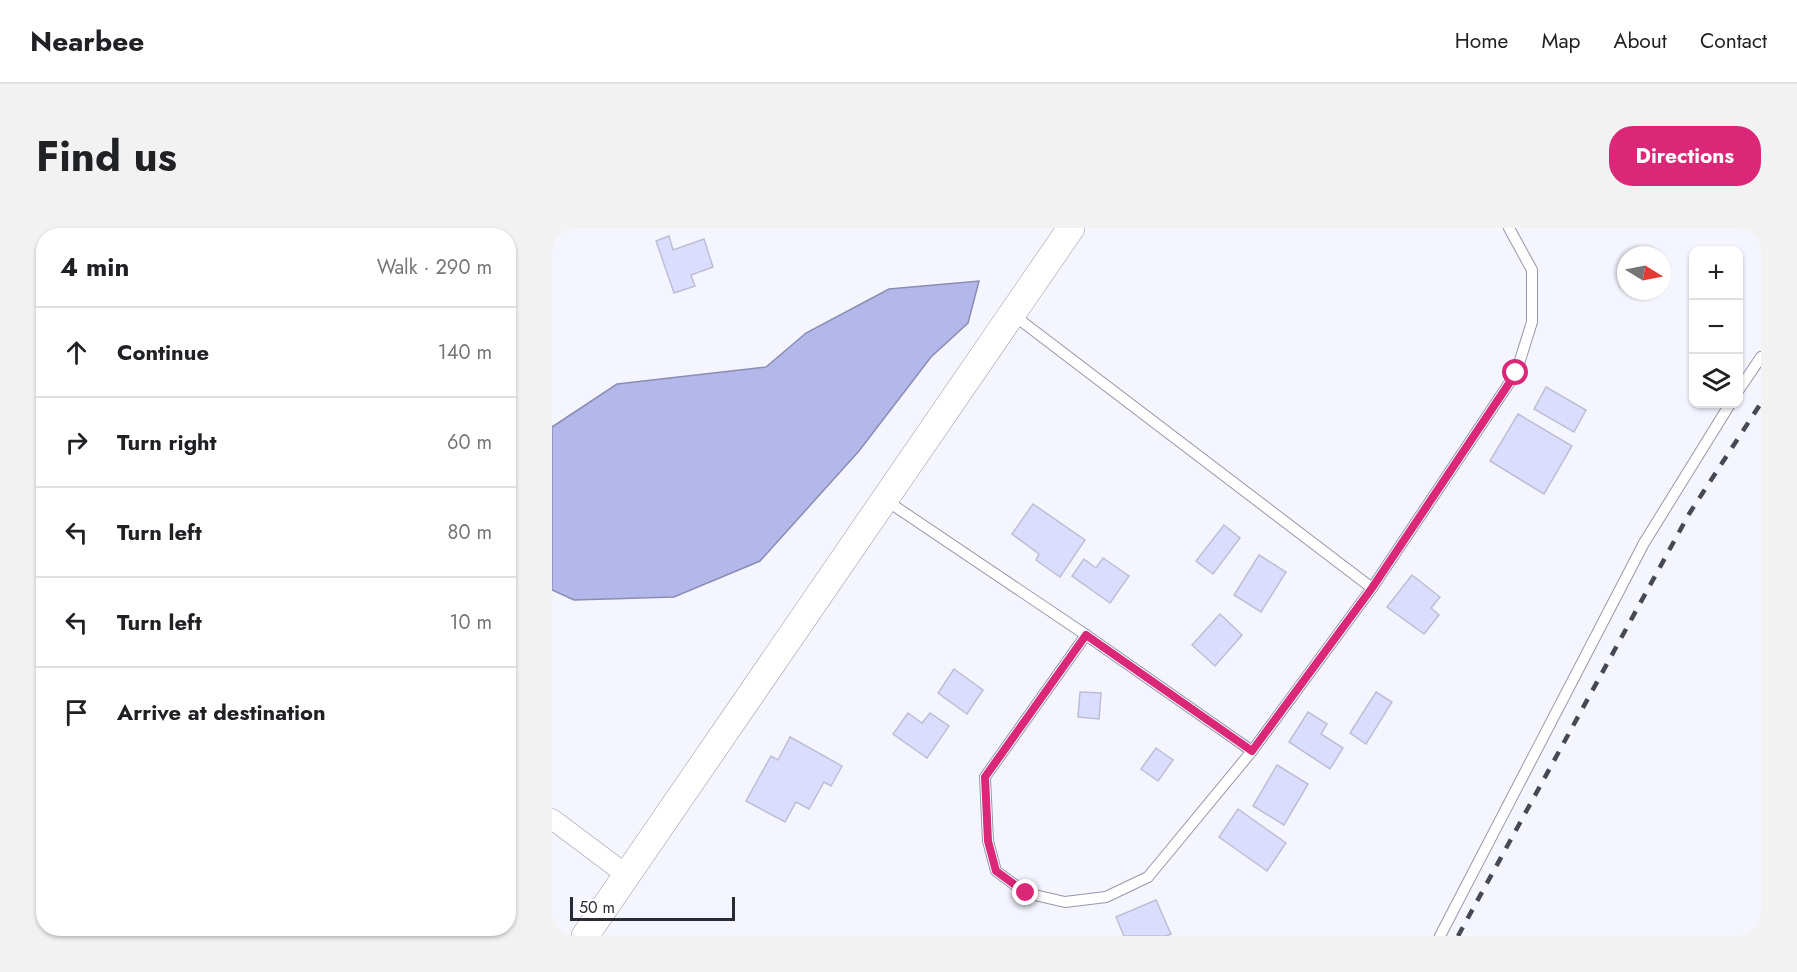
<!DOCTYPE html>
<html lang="en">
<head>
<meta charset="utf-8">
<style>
	:root { --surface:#fff; --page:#f2f2f2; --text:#202124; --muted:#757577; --line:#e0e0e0; --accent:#db2777 }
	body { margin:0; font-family:Jost,sans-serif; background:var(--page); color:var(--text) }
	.controls { position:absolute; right:18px; top:18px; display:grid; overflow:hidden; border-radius:12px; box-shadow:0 2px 4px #0004 }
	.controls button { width:54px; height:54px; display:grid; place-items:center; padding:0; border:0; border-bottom:2px solid var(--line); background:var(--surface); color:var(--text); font:30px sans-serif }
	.compass { position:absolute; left:1065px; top:18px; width:54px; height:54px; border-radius:50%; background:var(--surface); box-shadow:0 2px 4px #0004; rotate:100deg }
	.scale { position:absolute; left:18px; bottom:15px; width:165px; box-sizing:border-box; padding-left:6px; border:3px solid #292a33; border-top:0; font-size:16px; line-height:21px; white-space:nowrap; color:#292a33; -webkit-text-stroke:4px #fff; paint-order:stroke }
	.stop { position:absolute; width:18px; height:18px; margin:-14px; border:4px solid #db2777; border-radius:50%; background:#fff }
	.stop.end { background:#db2777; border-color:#fff; box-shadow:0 2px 6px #0008 }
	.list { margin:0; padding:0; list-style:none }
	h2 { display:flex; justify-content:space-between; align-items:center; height:78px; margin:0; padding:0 24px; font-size:26px }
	h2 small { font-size:20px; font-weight:400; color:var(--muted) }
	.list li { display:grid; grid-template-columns:39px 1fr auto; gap:18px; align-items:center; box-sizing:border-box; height:90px; padding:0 24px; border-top:2px solid var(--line) }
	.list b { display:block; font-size:22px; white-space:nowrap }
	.list em { font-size:20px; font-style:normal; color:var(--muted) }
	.icon { flex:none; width:33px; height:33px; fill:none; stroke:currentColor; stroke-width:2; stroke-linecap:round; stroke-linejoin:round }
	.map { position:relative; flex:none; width:1209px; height:708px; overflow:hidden; border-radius:24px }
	header { display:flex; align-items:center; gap:36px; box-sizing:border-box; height:84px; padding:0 30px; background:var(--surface); border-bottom:2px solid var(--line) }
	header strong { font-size:28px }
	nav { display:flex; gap:33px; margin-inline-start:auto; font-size:21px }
	.intro { display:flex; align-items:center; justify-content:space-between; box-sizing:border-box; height:144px; padding:0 36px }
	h1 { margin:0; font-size:42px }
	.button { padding:15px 27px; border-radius:24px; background:var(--accent); color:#fff; font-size:21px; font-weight:700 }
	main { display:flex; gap:36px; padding:0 36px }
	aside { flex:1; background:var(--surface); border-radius:24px; box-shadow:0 2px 4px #0004 }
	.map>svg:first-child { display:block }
	.water { fill:#b4b7ea; stroke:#8a8db3; stroke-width:1.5 }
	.building { fill:#daddfd; stroke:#bdbed6; stroke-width:1.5 }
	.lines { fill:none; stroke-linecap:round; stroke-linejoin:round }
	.lane-casing { stroke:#9697ae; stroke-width:12 }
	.street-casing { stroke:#9697ae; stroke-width:21 }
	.secondary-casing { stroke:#9697ae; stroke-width:28 }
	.lane { stroke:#fff; stroke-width:10 }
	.street { stroke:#fff; stroke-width:20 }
	.secondary { stroke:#fff; stroke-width:27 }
	.rail { stroke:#474851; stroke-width:4.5; stroke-dasharray:10 10; stroke-linecap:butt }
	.route { stroke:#db2777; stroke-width:8 }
</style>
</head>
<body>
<header>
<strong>Nearbee</strong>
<nav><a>Home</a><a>Map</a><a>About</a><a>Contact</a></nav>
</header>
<div class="intro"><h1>Find us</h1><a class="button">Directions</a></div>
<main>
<aside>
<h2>4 min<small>Walk · 290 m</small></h2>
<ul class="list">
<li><svg class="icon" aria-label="ahead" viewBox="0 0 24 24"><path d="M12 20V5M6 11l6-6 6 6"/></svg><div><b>Continue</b></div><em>140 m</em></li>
<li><svg class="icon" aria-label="right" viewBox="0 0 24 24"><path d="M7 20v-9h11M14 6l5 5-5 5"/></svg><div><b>Turn right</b></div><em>60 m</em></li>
<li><svg class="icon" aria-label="left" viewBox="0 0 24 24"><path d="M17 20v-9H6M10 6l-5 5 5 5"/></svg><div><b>Turn left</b></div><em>80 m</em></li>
<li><svg class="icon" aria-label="left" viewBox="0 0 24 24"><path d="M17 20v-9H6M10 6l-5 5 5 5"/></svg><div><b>Turn left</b></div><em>10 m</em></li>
<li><svg class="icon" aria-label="arrive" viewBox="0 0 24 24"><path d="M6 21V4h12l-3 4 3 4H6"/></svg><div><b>Arrive at destination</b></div></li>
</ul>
</aside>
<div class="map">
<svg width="1209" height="708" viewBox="0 0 1209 708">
	<rect width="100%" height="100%" fill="#f4f5ff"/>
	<!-- water -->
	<polygon class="water" points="427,53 416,95 379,129 307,223 208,333 122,369 22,372 0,362 0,199 65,156 214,139 254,105 337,61"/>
	<!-- building -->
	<g class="building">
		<polygon points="117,8 121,22 152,11 161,39 139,47 143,58 122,65 104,13"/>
		<polygon points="994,159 1034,182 1022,204 982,181"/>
		<polygon points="966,186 1020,218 992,266 938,233"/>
		<polygon points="481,276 533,312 508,349 484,332 487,326 460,306"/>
		<polygon points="672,297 688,310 661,346 644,333"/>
		<polygon points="707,327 734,344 709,384 682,367"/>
		<polygon points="551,330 577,348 558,375 520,348 532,331 544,340"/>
		<polygon points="860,347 888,369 879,380 887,387 872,406 835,379"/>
		<polygon points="668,386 690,407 663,438 640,417"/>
		<polygon points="402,441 431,462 415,486 386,465"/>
		<polygon points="528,464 549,465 547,491 526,489"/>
		<polygon points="824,464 840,474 814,516 798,505"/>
		<polygon points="756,484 775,496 769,506 791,520 778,541 737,514"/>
		<polygon points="356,485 370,495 378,485 397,498 375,530 341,506"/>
		<polygon points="238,509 290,538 279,558 272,554 257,581 244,574 233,594 194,573 219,528 226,532"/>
		<polygon points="604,520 621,532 606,553 589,541"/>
		<polygon points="725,537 756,556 732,597 701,578"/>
		<polygon points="686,581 734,615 715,643 667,609"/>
		<polygon points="604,672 619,706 614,708 572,708 564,689"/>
	</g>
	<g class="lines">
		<defs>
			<g id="lane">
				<polyline points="460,86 820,360"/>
				<polyline points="1186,163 1209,129"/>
				<polyline points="332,271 534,407 700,523"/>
				<polyline points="534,407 433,549 436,613 444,643 474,665 513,674 554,669 596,649 700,523 820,360 964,145 980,94 980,42 957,0"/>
				<polyline points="888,708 1092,315 1178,176"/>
			</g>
			<polyline id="street" points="0,591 76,648"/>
			<polyline id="secondary" points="33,708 519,0"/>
		</defs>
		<!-- lane casing -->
		<use href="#lane" class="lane-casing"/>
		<!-- street casing -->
		<use href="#street" class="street-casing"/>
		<!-- secondary casing -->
		<use href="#secondary" class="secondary-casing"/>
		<!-- lane -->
		<use href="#lane" class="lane"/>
		<!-- street -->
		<use href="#street" class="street"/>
		<!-- secondary -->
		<use href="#secondary" class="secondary"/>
		<!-- rail -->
		<polyline class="rail" points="906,708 1137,286 1209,175"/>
	</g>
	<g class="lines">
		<!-- route -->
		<polyline class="route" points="474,665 444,643 436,613 433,549 534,407 700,523 820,360 964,145"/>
	</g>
</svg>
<div class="controls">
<button>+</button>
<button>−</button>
<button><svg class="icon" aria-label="layers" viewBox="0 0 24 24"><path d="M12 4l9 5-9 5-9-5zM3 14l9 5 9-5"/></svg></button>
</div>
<svg class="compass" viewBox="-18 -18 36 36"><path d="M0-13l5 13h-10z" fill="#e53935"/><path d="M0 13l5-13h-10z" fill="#757577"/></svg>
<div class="scale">50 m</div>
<div class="stop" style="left:964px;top:145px"></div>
<div class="stop end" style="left:474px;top:665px"></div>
</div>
</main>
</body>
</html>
